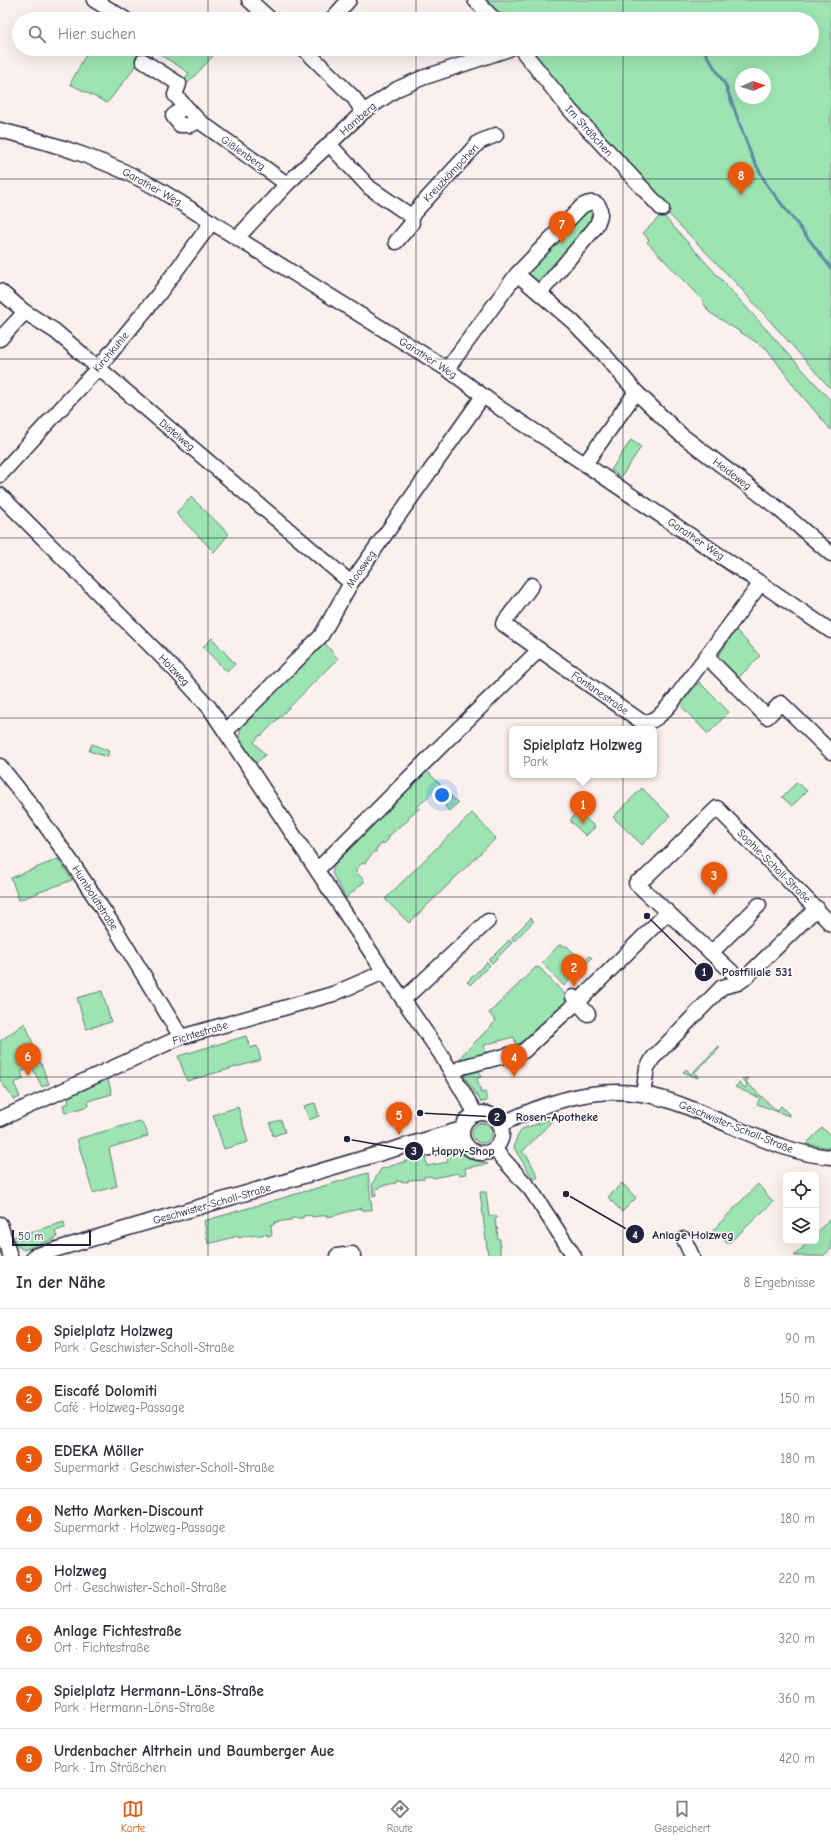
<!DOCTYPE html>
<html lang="de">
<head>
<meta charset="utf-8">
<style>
	:root { --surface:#fff; --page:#f2f2f3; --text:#2b2b33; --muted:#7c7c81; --line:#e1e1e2; --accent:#ea580c }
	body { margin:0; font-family:"Comic Neue",sans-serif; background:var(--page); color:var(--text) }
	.controls { position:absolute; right:12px; bottom:12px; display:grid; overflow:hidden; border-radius:6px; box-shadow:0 4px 16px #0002 }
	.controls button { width:36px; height:36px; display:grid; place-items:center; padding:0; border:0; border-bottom:1px solid var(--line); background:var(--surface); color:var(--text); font:20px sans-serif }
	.compass { position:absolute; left:735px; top:68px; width:36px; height:36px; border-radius:50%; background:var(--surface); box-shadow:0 4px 16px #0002; rotate:87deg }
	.scale { position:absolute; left:12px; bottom:10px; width:79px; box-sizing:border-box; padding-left:4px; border:2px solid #22223b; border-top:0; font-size:11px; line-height:14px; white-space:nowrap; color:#22223b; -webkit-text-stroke:3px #fff; paint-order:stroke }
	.you { position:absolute; left:442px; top:795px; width:14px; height:14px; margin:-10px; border:3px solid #fff; border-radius:50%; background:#1a73e8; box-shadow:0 0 0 6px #1a73e833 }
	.badge { display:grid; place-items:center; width:26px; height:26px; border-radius:50%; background:var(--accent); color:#fff; font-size:13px; font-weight:700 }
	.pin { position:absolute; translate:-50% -33px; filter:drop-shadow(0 1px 2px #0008) }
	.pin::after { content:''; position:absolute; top:21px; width:14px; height:12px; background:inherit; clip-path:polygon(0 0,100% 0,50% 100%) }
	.popup { position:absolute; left:509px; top:726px; width:148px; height:52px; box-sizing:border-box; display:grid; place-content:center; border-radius:6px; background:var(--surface); filter:drop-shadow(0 1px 3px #0005); font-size:13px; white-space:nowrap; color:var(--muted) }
	.popup b { font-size:15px; color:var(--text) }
	.popup::after { content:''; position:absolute; left:50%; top:100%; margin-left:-8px; border:8px solid transparent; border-top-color:var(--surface) }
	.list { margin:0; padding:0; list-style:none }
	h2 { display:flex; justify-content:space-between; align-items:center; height:52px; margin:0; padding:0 16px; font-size:17px }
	h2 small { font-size:13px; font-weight:400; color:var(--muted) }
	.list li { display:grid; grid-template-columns:26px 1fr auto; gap:12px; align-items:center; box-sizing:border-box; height:60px; padding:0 16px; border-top:1px solid var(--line) }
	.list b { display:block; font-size:15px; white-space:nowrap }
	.list p { margin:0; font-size:13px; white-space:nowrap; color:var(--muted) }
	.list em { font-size:13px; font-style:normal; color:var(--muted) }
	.icon { flex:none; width:22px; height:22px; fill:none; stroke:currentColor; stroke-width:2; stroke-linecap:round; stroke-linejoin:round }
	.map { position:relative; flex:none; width:831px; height:1256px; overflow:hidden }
	.search { position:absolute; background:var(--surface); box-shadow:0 4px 16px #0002; left:12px; right:12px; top:12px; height:44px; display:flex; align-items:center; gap:10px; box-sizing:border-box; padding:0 14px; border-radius:22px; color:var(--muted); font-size:15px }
	.sheet { height:532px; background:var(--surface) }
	nav { display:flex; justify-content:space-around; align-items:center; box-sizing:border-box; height:56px; border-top:1px solid var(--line); background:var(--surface); font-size:11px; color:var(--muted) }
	nav a { display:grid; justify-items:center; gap:2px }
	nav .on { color:var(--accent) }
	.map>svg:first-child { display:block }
	.green { fill:#9ce4b2; stroke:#5f8376; fill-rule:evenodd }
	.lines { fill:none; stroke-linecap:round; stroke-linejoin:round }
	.stream { stroke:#608aa5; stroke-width:3 }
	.minor-casing { stroke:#22223b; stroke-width:17 }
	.minor { stroke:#fff; stroke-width:14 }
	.grid { fill:none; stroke:#22223b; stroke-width:1; stroke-opacity:0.55 }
	.labels { text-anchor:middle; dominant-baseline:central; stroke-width:3; stroke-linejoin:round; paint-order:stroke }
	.street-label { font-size:11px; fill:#22223b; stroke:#fff }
	.leader { fill:none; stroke:#22223b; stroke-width:1.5 }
	.callout-dot { fill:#22223b; stroke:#fff; stroke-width:1.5 }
	.mark-label { font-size:12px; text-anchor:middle; font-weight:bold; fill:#fff }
	.callout-label { font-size:12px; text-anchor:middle; font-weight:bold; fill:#22223b; stroke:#fff; stroke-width:3; stroke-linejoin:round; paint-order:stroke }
</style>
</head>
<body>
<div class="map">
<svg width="831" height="1256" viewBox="0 0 831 1256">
	<rect width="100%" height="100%" fill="#fcf0ef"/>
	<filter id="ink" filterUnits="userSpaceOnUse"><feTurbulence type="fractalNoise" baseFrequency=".025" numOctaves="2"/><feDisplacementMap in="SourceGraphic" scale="8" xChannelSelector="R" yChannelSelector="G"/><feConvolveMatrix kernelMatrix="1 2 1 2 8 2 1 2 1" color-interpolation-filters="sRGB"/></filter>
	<g filter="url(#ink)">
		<!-- green -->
		<g class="green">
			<path d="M479 0H831V389L735 282 623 167 526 49H812V19H498ZM741 74H765V98H741Z"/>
			<polygon points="89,49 195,49 213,56 188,83 184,81 189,73 155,51 151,56 143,52 130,74 107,103 70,84"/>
			<polygon points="591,209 594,212 592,222 544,279 535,282 529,276 527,270 580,213"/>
			<polygon points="662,214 831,401 831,430 797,390 767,349 709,312 702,300 647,242 649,240 643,233"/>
			<polygon points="631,440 641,447 621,477 611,470"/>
			<polygon points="589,473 657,519 656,522 588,476"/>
			<polygon points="191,497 229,534 214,552 176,513"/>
			<polygon points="667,527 743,579 745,583 665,528"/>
			<polygon points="736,630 760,656 737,679 716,659"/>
			<polygon points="212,638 235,664 227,672 203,647"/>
			<path d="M324 642 338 659 335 663 334 662 261 736 260 735 254 742 265 755 256 763C249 753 235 741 241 727Z"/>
			<polygon points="699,682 729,712 708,734 680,705"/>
			<polygon points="92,744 109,751 107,757 89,751"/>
			<polygon points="426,770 458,803 449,811 445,806 452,798 441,787 437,790 436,789 418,806 420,808 408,817 409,819 404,824 403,823 388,837 389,839 384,844 383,843 376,849 376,852 374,852 364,864 362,863 356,869 356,872 365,881 346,898 332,873 334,865"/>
			<polygon points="797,782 807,791 792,806 782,797"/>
			<polygon points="642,788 670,816 642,845 613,817"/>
			<polygon points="578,811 595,827 586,836 571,822 571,819"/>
			<polygon points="472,813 496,838 409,923 385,899"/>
			<polygon points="58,859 72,880 19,900 11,878"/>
			<polygon points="531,918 534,921 514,941 511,938"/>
			<polygon points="509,940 512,943 492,963 489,960"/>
			<polygon points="561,945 568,947 583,962 589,956 592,958 564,986 542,963 558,946"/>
			<polygon points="487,962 490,965 470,985 467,982"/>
			<polygon points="539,967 569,999 524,1045 517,1047 514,1037 484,1045 487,1056 456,1063 464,1053 496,1021 489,1013 535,968"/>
			<polygon points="102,991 111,1022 86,1029 77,998"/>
			<polygon points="25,1023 49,1084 42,1087 32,1067 21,1072 24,1079 14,1083 20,1097 14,1100 0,1080 0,1041"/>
			<polygon points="246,1036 250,1048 257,1046 261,1060 187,1081 178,1056"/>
			<polygon points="719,1046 720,1047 717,1051 695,1072 698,1078 683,1072 686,1069 691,1074"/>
			<polygon points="479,1069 481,1077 477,1078 481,1093 485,1092 487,1101 481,1102 463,1074"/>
			<polygon points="107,1077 112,1094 88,1101 89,1106 65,1113 63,1105 69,1103 67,1096"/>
			<polygon points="749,1078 746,1082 777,1111 781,1106 789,1114 789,1116 757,1104 760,1098 735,1087 739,1083 745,1088 747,1085 742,1079"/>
			<polygon points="315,1103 319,1116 309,1120 304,1106"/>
			<polygon points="238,1107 248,1142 224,1149 213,1115"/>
			<polygon points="555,1118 522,1152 528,1157 538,1177 534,1180 514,1148 516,1139 522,1129"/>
			<polygon points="281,1120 285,1132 273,1136 270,1123"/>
			<polygon points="140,1121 146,1129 148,1136 109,1148 117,1186 93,1193 77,1139"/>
			<circle cx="482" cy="1133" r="10"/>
			<polygon points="822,1128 831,1135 831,1148 806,1144"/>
			<polygon points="455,1150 474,1160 488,1164 465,1168 466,1174 459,1175 458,1173 433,1178 432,1176 424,1177 424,1179 408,1180 408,1182 396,1181 396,1183 380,1186 380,1188 376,1188 376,1195 373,1196 372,1184 381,1169 425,1155 427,1166 448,1162 446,1151"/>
			<polygon points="368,1173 372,1210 362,1210 362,1208 328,1217 328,1215 312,1217 311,1215 303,1216 303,1218 291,1218 291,1220 275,1222 275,1224 271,1225 272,1235 267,1236 267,1234 251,1236 250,1235 239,1238 238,1236 208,1244 204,1221"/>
			<polygon points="622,1183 636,1198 622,1212 608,1197"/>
			<polygon points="758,1184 773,1202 728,1244 713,1230"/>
			<polygon points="480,1192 486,1192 489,1216 496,1215 497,1218 495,1219 496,1227 498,1229 497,1230 498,1239 500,1239 500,1255 502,1256 488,1256"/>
			<polygon points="831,1218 831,1249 823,1256 794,1256 809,1241 816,1241 816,1233"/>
			<polygon points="64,1222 65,1228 55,1231 57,1237 55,1237 55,1239 23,1250 15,1244 13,1237"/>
		</g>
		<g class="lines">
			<!-- stream -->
			<polyline class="stream" points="704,51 725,84 752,157 767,185 831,268"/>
			<defs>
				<g id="minor">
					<polyline points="94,0 125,19"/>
					<polyline points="249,0 270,19"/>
					<polyline points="475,0 494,19"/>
					<polyline points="332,19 349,0"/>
					<polyline points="304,49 354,98 363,112"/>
					<polyline points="521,49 570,110 662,209"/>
					<polyline points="143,61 179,84 175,95 199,121 287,184"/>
					<polyline points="185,106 173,116 180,125 191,125 199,121"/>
					<path d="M0 130C56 144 110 161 160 190L447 369 501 409 585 464 831 631"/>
					<polyline points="329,144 370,188 411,216 479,142 496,135"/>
					<polyline points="238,237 287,184 363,112 397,89 422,78 509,49"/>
					<polyline points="396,242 412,223 411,216"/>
					<polyline points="517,274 573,322 603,353 636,392 680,434 775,506 831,554"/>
					<polyline points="0,291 25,312 55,331 351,583"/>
					<polyline points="0,339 25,312"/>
					<path d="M447 369 517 274 582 206C603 195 604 215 594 229L540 293"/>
					<polyline points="585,464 636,392"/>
					<polyline points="0,475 98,368 158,295 212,222"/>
					<polyline points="0,495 176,671 209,707 384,972 440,1053 476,1114"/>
					<path d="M532 585 503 624 642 722C656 723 664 711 673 701L761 583"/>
					<polyline points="707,657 767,717 781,703 831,752"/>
					<polyline points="226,731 321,636 351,583 483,396"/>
					<polyline points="0,766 28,801 73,864 115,928 181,1037"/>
					<polyline points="317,870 448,739 539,650"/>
					<polyline points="711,953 759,905"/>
					<polyline points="732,972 636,883 646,877 717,808 831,924"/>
					<polyline points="573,997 588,1014"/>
					<polyline points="404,999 488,921"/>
					<polyline points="453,1073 462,1067 524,1051 560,1017 579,1001 668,912"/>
					<polyline points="643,1094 647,1068 653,1058 722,987 738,983 744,979 817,908"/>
					<circle cx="482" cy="1133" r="20"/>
					<polyline points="0,1119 181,1037 333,994 384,972"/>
					<path d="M500 1125C543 1103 594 1086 642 1094 673 1099 702 1113 731 1126 764 1140 794 1154 831 1157"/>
					<polyline points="422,1149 464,1143"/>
					<polyline points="494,1149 531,1190 574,1256"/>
					<polyline points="0,1224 10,1256"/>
					<polyline points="684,1239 692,1256"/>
					<polyline points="34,1256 462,1129"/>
					<polyline points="337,1256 352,1254 353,1256"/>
				</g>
			</defs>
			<!-- minor casing -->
			<use href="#minor" class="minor-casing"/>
			<!-- minor -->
			<use href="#minor" class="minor"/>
		</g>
	</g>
	<!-- grid -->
	<path class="grid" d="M208 0V19M416 0V19M623 0V19M208 49V1256M416 49V1256M623 49V1256M0 179H831M0 359H831M0 538H831M0 718H831M0 897H831M0 1077H831"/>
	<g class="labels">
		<!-- street labels -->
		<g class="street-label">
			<text transform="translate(358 119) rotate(-41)">Hamberg</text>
			<text transform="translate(589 131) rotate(48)">Im Sträßchen</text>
			<text transform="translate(243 153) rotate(35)">Gißlenberg</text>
			<text transform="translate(451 173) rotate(-47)">Kreuzkämpchen</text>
			<text transform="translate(152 187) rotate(29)">Garather Weg</text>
			<text transform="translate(111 352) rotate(-50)">Kirchkuhle</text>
			<text transform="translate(428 358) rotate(33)">Garather Weg</text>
			<text transform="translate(177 435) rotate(40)">Distelweg</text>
			<text transform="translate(732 474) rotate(37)">Heideweg</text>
			<text transform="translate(696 539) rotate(34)">Garather Weg</text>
			<text transform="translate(361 569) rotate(-55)">Moosweg</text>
			<text transform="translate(174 670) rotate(46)">Holzweg</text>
			<text transform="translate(600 693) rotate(35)">Fontanestraße</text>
			<text transform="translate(774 866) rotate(45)">Sophie-Scholl-Straße</text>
			<text transform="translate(95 898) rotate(57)">Humboldtstraße</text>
			<text transform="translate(200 1033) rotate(-17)">Fichtestraße</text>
			<text transform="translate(736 1127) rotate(22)">Geschwister-Scholl-Straße</text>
			<text transform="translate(212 1204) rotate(-16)">Geschwister-Scholl-Straße</text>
		</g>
	</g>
	<!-- callouts -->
	<path class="leader" d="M647 916L704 972M420 1113L497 1117M347 1139L414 1151M566 1194L635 1234"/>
	<g class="callout-dot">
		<circle cx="647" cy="916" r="4"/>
		<circle cx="420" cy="1113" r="4"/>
		<circle cx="347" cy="1139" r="4"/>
		<circle cx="566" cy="1194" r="4"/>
		<circle cx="704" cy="972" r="10"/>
		<circle cx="497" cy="1117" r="10"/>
		<circle cx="414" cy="1151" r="10"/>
		<circle cx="635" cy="1234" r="10"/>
	</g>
	<g class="mark-label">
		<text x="704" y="976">1</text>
		<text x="497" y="1121">2</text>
		<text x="414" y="1155">3</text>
		<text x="635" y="1239">4</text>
	</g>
	<g class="callout-label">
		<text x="757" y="976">Postfiliale 531</text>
		<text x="557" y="1121">Rosen-Apotheke</text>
		<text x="463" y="1155">Happy-Shop</text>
		<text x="693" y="1239">Anlage Holzweg</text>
	</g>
</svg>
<div class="controls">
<button><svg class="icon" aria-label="locate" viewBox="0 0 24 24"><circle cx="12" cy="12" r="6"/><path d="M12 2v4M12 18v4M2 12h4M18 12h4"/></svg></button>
<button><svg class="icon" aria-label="layers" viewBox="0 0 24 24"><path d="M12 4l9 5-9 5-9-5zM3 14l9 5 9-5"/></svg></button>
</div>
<svg class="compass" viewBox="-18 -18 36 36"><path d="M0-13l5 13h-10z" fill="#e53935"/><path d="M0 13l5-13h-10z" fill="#7c7c81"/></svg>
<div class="scale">50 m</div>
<div class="you"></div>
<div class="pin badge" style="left:583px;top:824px">1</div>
<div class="popup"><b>Spielplatz Holzweg</b>Park</div>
<div class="pin badge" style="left:574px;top:987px">2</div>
<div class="pin badge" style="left:714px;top:895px">3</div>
<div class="pin badge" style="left:514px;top:1077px">4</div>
<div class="pin badge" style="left:399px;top:1135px">5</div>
<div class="pin badge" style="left:28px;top:1076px">6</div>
<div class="pin badge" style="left:562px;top:244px">7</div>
<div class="pin badge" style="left:741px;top:195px">8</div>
<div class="search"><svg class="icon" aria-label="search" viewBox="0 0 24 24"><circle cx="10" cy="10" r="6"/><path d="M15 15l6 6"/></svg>Hier suchen</div>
</div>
<section class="sheet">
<h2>In der Nähe<small>8 Ergebnisse</small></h2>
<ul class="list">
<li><span class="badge">1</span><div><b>Spielplatz Holzweg</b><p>Park · Geschwister-Scholl-Straße</p></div><em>90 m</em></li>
<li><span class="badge">2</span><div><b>Eiscafé Dolomiti</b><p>Café · Holzweg-Passage</p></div><em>150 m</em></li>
<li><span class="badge">3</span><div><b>EDEKA Möller</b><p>Supermarkt · Geschwister-Scholl-Straße</p></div><em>180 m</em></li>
<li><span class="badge">4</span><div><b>Netto Marken-Discount</b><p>Supermarkt · Holzweg-Passage</p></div><em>180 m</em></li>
<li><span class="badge">5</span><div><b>Holzweg</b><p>Ort · Geschwister-Scholl-Straße</p></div><em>220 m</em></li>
<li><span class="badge">6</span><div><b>Anlage Fichtestraße</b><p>Ort · Fichtestraße</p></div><em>320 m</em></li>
<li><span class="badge">7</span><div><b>Spielplatz Hermann-Löns-Straße</b><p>Park · Hermann-Löns-Straße</p></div><em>360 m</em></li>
<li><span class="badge">8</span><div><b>Urdenbacher Altrhein und Baumberger Aue</b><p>Park · Im Sträßchen</p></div><em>420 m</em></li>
</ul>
</section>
<nav>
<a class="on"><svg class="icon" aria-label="map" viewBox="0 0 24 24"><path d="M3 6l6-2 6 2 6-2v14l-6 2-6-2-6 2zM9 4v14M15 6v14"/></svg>Karte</a>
<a><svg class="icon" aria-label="directions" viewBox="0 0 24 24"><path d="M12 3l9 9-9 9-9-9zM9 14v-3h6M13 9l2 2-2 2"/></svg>Route</a>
<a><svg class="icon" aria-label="saved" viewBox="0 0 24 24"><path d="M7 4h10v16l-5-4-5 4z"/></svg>Gespeichert</a>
</nav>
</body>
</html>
